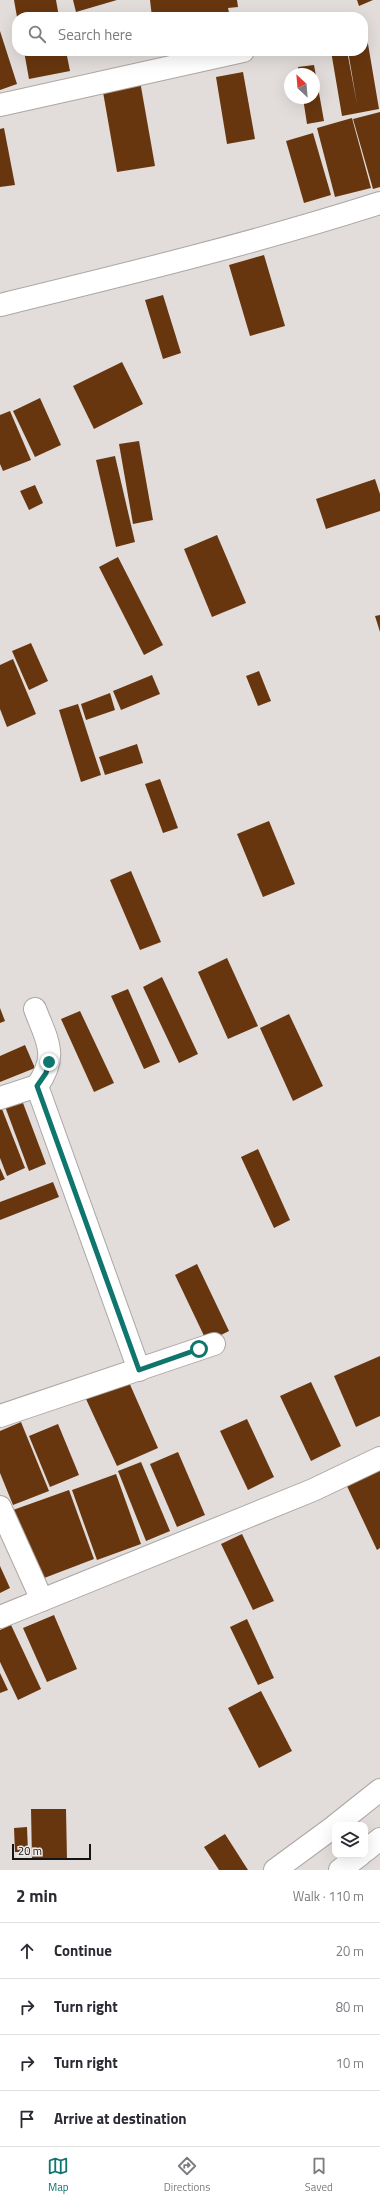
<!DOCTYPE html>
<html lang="en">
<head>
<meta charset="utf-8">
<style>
	:root { --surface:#fff; --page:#f2f2f3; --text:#2b2b33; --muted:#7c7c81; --line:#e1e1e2; --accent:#0f766e }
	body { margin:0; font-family:"Titillium Web",sans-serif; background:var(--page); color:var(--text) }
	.controls { position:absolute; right:12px; bottom:12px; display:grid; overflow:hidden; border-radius:8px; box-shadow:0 4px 16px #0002 }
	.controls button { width:36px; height:36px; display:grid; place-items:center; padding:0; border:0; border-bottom:1px solid var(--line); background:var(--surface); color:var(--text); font:20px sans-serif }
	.compass { position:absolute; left:284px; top:68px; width:36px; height:36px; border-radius:50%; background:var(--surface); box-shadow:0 4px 16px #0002; rotate:334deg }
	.scale { position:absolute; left:12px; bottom:10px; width:79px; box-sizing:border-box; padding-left:4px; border:2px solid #171514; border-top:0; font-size:11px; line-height:14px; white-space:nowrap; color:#171514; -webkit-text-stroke:3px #f0eae7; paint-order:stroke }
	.stop { position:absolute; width:12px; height:12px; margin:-9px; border:3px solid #0f766e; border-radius:50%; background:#fff }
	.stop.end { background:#0f766e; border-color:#fff; box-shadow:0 1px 4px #0008 }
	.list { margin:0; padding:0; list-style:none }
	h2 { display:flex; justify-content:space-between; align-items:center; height:52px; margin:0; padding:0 16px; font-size:17px }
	h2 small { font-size:13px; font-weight:400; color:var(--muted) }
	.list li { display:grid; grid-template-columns:26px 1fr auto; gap:12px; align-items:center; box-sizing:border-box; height:56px; padding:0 16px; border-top:1px solid var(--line) }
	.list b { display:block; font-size:15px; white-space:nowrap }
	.list em { font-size:13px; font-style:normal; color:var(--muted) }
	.icon { flex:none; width:22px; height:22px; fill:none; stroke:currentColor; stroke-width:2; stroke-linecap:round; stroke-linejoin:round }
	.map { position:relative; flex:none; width:380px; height:1870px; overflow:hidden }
	.search { position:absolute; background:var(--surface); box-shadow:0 4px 16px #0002; left:12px; right:12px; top:12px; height:44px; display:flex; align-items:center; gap:10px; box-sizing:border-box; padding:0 14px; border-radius:16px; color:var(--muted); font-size:15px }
	.sheet { height:276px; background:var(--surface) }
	nav { display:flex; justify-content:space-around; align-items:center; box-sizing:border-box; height:56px; border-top:1px solid var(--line); background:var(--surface); font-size:11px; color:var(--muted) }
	nav a { display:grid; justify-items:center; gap:2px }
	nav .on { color:var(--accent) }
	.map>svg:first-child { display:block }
	.building { fill:#67360e }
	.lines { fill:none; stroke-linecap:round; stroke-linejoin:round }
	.minor-casing { stroke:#aca7a4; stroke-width:24 }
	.highway-casing { stroke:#aca7a4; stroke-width:24 }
	.minor { stroke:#fff; stroke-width:22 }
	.highway { stroke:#fff; stroke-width:22 }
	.route { stroke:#0f766e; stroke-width:5 }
</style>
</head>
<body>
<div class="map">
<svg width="380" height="1870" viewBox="0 0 380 1870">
	<rect width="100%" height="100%" fill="#e2ddda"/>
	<!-- building -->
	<g class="building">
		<polygon points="14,0 56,0 59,17 17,17"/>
		<polygon points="73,0 117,0 76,12"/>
		<polygon points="150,0 237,0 238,7 228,8 230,17 207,17 206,13 181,17 152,17"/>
		<polygon points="357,0 373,0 359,6"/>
		<polygon points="0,31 17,84 0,90"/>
		<polygon points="363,38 367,38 379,109 342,116 331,51 347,51 357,104 348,51 363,51"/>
		<polygon points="24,51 66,51 70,71 29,79"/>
		<polygon points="314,65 324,121 307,124 303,98 314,98 314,74 299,74 298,67"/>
		<polygon points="243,72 255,139 227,144 216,77"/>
		<polygon points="140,81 155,166 117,172 103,92"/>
		<polygon points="380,112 380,187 373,189 353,119"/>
		<polygon points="352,118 371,188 335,197 317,128"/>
		<polygon points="4,128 15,185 0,187 0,129"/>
		<polygon points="313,133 331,195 304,203 286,141"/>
		<polygon points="264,255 285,326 250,336 229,265"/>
		<polygon points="163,295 181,353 163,359 145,300"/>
		<polygon points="122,362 143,404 94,429 73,386"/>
		<polygon points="40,398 61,445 35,457 13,411"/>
		<polygon points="10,411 31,460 3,471 0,464 0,415"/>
		<polygon points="139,441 153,520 133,524 119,444"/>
		<polygon points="115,456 135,542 116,547 96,460"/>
		<polygon points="375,479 380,494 380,511 326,529 316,499"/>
		<polygon points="35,485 43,503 29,510 20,491"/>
		<polygon points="217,535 246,603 212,617 184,549"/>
		<polygon points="118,557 163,645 144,655 99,567"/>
		<polygon points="380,615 380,632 375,616"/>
		<polygon points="31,643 48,681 29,690 12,651"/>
		<polygon points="13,659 36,714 7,727 0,709 0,665"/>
		<polygon points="259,671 271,701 258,706 246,676"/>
		<polygon points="152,675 160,694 121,710 113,691"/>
		<polygon points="110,693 115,710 86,720 81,704"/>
		<polygon points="78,704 101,775 81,782 59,710"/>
		<polygon points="137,744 143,763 105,775 99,757"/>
		<polygon points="160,779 178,828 163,833 145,784"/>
		<polygon points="269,821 295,884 263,897 237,834"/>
		<polygon points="131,871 161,942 140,950 110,880"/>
		<polygon points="227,958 258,1026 228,1039 198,972"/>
		<polygon points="162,977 198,1054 179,1063 143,987"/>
		<polygon points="128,989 160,1062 144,1069 111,996"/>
		<polygon points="0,1008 5,1021 0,1023"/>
		<polygon points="80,1011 114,1083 94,1092 61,1019"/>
		<polygon points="289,1014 323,1086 293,1101 260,1028"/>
		<polygon points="25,1045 35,1068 0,1082 0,1056"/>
		<polygon points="20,1095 46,1164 29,1171 3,1101"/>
		<polygon points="0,1104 25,1168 7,1176 0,1158"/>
		<polygon points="258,1149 290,1220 274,1228 241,1157"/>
		<polygon points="0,1168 5,1179 0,1181"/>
		<polygon points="53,1182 59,1197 0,1220 0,1202"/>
		<polygon points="197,1264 229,1331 207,1342 175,1275"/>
		<polygon points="380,1356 380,1416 356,1427 334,1376"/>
		<polygon points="128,1380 158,1448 117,1466 86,1399"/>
		<polygon points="311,1382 341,1446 311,1461 280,1396"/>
		<polygon points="247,1419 274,1477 248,1490 220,1431"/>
		<polygon points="21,1422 49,1491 13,1505 0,1473 0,1431"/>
		<polygon points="58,1424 79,1475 50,1487 29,1436"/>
		<polygon points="178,1452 205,1515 177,1527 150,1464"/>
		<polygon points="141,1462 170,1531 146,1541 118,1471"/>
		<polygon points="380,1468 380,1548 377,1550 346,1484"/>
		<polygon points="116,1474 141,1544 97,1560 72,1490"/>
		<polygon points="69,1490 94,1559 39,1580 13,1510"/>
		<polygon points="242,1534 274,1601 253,1610 221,1544"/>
		<polygon points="0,1566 10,1588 0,1593"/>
		<polygon points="54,1615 77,1669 47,1682 23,1628"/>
		<polygon points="247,1619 274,1678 258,1685 230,1627"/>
		<polygon points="11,1625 41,1689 18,1700 0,1662 0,1630"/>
		<polygon points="0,1673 8,1690 0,1693"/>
		<polygon points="261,1691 292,1751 259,1768 228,1708"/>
		<polygon points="31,1809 66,1809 67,1860 32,1860"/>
		<polygon points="27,1827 28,1852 15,1852 14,1828"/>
		<polygon points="225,1834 248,1870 219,1870 204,1847"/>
	</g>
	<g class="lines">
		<defs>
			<g id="minor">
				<polyline points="0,105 243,51"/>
				<path d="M0 305C127 274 255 243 380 203"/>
				<path d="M35 1009C47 1041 59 1055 37 1086L139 1370"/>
				<polyline points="0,1098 37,1086"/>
				<polyline points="0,1416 214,1344"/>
				<polyline points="0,1507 42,1600"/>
				<polyline points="0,1617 313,1490 380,1458"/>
				<polyline points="336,1825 380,1790"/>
				<polyline points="275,1870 335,1826"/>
			</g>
			<g id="highway">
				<polyline points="365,1851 380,1839"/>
				<polyline points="340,1870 360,1855"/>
			</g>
		</defs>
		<!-- minor casing -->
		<use href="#minor" class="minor-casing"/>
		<!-- highway casing -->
		<use href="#highway" class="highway-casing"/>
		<!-- minor -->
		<use href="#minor" class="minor"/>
		<!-- highway -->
		<use href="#highway" class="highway"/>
	</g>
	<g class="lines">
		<!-- route -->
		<polyline class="route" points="49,1062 46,1073 37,1086 139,1370 199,1349"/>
	</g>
</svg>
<div class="controls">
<button><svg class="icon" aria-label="layers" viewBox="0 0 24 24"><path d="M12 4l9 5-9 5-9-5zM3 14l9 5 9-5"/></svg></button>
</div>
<svg class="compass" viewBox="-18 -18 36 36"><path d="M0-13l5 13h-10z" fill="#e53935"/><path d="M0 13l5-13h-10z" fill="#7c7c81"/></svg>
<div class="scale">20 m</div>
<div class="stop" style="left:199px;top:1349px"></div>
<div class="stop end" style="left:49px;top:1062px"></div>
<div class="search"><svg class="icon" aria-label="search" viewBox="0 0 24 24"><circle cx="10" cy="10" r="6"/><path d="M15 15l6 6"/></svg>Search here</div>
</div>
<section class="sheet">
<h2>2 min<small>Walk · 110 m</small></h2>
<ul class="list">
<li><svg class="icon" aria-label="ahead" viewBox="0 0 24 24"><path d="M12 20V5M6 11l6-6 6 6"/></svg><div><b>Continue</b></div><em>20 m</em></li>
<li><svg class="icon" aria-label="right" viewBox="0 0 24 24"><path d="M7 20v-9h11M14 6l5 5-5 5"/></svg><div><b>Turn right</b></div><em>80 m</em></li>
<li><svg class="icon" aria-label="right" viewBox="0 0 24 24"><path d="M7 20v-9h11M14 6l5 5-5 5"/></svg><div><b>Turn right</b></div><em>10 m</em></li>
<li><svg class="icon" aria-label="arrive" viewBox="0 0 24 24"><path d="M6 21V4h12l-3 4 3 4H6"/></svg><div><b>Arrive at destination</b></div></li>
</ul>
</section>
<nav>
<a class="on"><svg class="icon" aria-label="map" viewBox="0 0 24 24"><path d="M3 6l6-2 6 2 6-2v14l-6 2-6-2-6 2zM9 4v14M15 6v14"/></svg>Map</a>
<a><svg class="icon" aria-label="directions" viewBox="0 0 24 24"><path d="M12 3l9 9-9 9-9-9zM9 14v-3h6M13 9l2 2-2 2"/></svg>Directions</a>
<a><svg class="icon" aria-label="saved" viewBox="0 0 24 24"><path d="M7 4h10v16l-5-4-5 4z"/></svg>Saved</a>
</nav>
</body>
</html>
